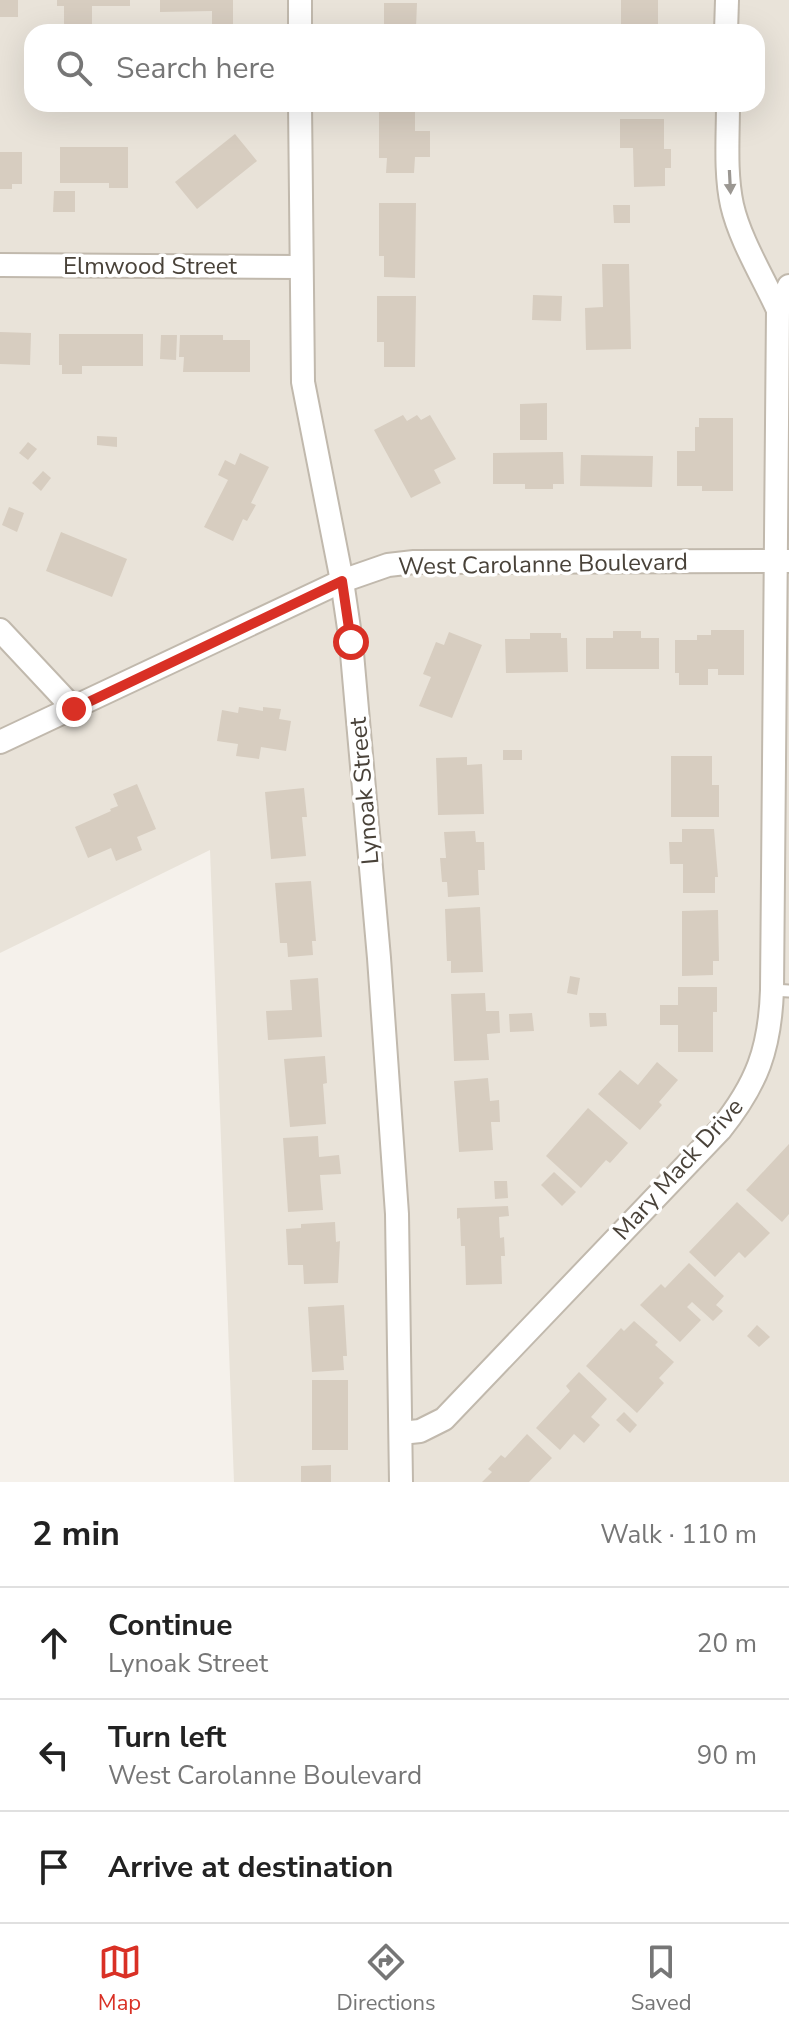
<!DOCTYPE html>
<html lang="en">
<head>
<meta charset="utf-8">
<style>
	:root { --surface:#fff; --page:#f2f2f2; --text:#222; --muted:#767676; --line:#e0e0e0; --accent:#d93025 }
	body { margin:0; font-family:"Nunito Sans",sans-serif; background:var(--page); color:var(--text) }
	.stop { position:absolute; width:24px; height:24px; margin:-18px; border:6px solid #d93025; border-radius:50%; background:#fff }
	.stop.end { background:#d93025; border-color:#fff; box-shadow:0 2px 8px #0008 }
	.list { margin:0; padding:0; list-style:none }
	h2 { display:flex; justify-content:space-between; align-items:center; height:104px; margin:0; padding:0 32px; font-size:34px }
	h2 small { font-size:26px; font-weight:400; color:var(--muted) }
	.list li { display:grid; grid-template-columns:52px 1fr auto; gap:24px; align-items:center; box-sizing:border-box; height:112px; padding:0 32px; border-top:2px solid var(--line) }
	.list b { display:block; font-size:30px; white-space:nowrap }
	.list p { margin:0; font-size:26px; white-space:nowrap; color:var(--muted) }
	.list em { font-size:26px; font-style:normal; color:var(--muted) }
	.icon { flex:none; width:44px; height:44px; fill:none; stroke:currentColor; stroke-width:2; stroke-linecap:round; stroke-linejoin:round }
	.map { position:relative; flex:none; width:789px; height:1482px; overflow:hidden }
	.search { position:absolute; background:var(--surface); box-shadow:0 8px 32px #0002; left:24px; right:24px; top:24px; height:88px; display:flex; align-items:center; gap:20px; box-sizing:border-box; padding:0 28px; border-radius:24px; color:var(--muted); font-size:30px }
	.sheet { height:440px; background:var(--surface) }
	nav { display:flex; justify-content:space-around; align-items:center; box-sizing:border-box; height:112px; border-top:2px solid var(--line); background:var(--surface); font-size:22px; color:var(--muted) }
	nav a { display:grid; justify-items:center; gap:4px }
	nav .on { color:var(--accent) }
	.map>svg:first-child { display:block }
	.residential { fill:#e9e3d9; fill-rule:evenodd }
	.building { fill:#d7cdc0 }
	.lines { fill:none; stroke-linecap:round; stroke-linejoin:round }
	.lane-casing { stroke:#c1b9ad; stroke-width:15 }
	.street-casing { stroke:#c1b9ad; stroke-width:26 }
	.lane { stroke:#fff; stroke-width:11 }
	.street { stroke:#fff; stroke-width:22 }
	.oneway { fill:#9b9792 }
	.route { stroke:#d93025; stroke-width:10 }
	.labels { text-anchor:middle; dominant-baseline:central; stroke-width:7; stroke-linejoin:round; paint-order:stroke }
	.street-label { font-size:24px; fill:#494239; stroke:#fff }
</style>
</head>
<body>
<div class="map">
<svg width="789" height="1482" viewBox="0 0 789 1482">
	<rect width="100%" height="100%" fill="#f5f1eb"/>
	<!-- residential -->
	<path class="residential" d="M0 0H789V1482H234L210 850 0 953ZM32 32H757V104H32Z"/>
	<!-- building -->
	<g class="building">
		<rect x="0" y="0" width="18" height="17"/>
		<polygon points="57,0 130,0 130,6 92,6 92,32 64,32 64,6 57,6"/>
		<polygon points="160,0 233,0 233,32 212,32 212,11 160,12"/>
		<rect x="621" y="0" width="37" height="32"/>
		<polygon points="384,3 417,3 416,28 429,28 429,32 384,32"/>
		<polygon points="379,104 415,104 415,131 430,131 430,157 415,157 414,173 386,173 387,158 379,158"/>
		<polygon points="620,119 664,119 664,149 671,149 671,168 665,168 665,186 634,187 633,148 620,148"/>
		<polygon points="235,134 257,161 197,209 175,182"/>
		<polygon points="60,147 128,147 128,188 109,188 109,183 60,183"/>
		<polygon points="0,152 22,152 22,184 12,184 12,189 0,189"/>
		<polygon points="54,191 75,191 75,212 53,212"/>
		<polygon points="379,203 416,203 415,278 384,277 384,256 379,256"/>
		<polygon points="613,205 630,205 630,223 614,223"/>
		<polygon points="602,264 629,264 631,349 586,350 585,308 603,307"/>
		<polygon points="533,295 562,296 561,321 532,320"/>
		<polygon points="377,296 416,296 415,367 384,367 384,342 377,342"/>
		<polygon points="0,332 31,333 30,365 0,364"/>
		<polygon points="59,334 143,334 143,366 82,366 82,374 62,374 62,365 59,365"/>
		<polygon points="161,335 177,335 176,360 160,359"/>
		<polygon points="180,335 223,335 223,340 250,340 250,372 183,372 184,357 179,357"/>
		<polygon points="547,403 547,440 520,440 520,404"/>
		<polygon points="403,415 407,421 417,415 421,420 430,415 456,459 434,470 441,483 411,498 374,430"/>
		<polygon points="699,418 733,418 733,491 702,491 702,486 677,486 677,451 695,451 695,427 699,427"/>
		<polygon points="97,436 117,437 117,447 97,445"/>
		<polygon points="28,442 37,449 28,460 19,453"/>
		<polygon points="563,452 564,484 553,484 553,489 525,489 525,484 493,484 493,453"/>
		<polygon points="240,453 269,467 251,503 256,505 247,521 243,519 233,541 204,527 228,480 218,475 225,460 235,465"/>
		<polygon points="581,455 653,456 652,487 580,486"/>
		<polygon points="43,471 51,478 41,491 32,483"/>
		<polygon points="9,507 24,513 17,532 2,525"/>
		<polygon points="61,532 127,559 112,597 46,571"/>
		<polygon points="711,630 744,630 744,675 718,675 718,669 708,669 708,685 679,685 679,673 675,673 675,640 697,640 697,635 711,635"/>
		<polygon points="613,631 641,631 641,638 659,638 659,669 586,669 586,638 613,638"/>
		<polygon points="449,632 482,645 452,718 419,706 431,677 423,674 436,642 444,645"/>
		<polygon points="530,633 561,633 561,638 567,638 568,672 506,673 505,639 530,639"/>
		<polygon points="239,707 263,711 263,707 281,709 279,719 291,721 286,751 261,747 259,759 236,756 238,744 217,741 222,710 238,713"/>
		<rect x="503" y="750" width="19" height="10"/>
		<polygon points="671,756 712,756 712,785 719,785 719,817 671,817"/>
		<polygon points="467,757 467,765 482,764 484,814 438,815 436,758"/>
		<polygon points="137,784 156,829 137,837 142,850 116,861 111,848 88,858 75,827 111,811 110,809 118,806 113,794"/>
		<polygon points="304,788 307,817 302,817 306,856 271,859 265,792"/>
		<polygon points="682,829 714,829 718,877 715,877 715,893 683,893 683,864 670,864 669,842 682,842"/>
		<polygon points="475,831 476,842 484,842 485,870 478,870 479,895 448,897 447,882 442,882 440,858 446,858 444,832"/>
		<polygon points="311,881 316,941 312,941 313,955 288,957 287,943 280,943 275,883"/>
		<polygon points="480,907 483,972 451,973 451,961 447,961 445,909"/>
		<polygon points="718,910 719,961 713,961 713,975 682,976 682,911"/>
		<polygon points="570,976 580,978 577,995 567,993"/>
		<polygon points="318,978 322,1037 268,1040 266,1011 292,1010 290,980"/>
		<polygon points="678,987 717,987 717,1012 713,1012 713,1052 678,1052 678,1025 660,1025 660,1005 678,1005"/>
		<polygon points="485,993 486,1011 499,1011 500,1033 487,1034 489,1060 454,1061 451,994"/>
		<polygon points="532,1013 534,1031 510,1032 509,1014"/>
		<polygon points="589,1013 606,1013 607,1026 590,1027"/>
		<polygon points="325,1056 327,1083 323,1084 326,1124 290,1127 284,1059"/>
		<polygon points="657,1062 678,1080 659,1102 662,1105 640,1130 598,1094 620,1070 638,1085"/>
		<polygon points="488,1078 490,1101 499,1100 500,1122 491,1122 493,1150 459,1152 454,1081"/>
		<polygon points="588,1108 628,1143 610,1163 606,1160 581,1188 546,1156"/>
		<polygon points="318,1136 319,1157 339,1155 341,1174 320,1175 323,1210 288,1212 283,1138"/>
		<polygon points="789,1144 789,1214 782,1222 746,1190"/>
		<polygon points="554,1172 576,1192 562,1206 541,1185"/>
		<polygon points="494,1181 507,1181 508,1198 495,1199"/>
		<polygon points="737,1202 770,1233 745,1258 739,1252 715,1277 689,1252"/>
		<polygon points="508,1206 509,1216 499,1217 500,1238 504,1237 505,1256 501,1256 502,1284 466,1285 465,1246 461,1246 460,1218 457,1219 457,1208"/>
		<polygon points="335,1222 336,1242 340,1241 338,1283 304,1284 303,1265 288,1265 286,1229 301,1228 301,1224"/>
		<polygon points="689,1263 724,1296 716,1305 723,1311 713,1321 692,1302 687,1307 701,1320 680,1342 640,1305 661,1284 665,1288"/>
		<polygon points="344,1305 347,1356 343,1356 344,1370 312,1372 308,1307"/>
		<polygon points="634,1321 658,1342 655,1345 674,1362 659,1378 664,1383 637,1413 586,1366 621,1328 624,1331"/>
		<polygon points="757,1325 770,1337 759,1347 747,1336"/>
		<polygon points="579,1372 607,1399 591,1417 600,1425 584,1443 574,1434 560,1450 536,1428 570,1391 566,1386"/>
		<rect x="312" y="1380" width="36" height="70"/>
		<polygon points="624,1412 637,1425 630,1433 616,1420"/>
		<polygon points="527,1434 552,1458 529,1482 482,1482 492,1472 488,1469 501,1455 505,1458"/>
		<polygon points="331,1465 331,1482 301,1482 301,1466"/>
	</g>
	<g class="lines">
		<defs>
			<polyline id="lane" points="772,990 789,991"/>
			<g id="street">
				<polyline points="300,0 300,32"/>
				<polyline points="726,32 727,0"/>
				<polyline points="300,104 303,382 342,581 351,642 379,958 397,1214 401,1482"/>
				<path d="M728 104C728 137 725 173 732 205 740 240 763 277 778 310"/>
				<polyline points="0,265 300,267"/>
				<polyline points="0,630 74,709"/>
				<polyline points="0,742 342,581 388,565 414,562 789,561"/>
				<path d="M401 1433 420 1431 444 1419 720 1130C757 1084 770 1049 772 990L778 310 789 286"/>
			</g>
		</defs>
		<!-- lane casing -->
		<use href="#lane" class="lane-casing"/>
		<!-- street casing -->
		<use href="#street" class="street-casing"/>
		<!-- lane -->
		<use href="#lane" class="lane"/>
		<!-- street -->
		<use href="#street" class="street"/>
	</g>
	<!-- one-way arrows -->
	<defs><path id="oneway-solid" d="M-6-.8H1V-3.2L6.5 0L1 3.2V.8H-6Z" transform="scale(2)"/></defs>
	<use class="oneway" href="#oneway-solid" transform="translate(730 182) rotate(87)"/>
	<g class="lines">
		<!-- route -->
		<polyline class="route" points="74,709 342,581 351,642"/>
	</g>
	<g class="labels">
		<!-- street labels -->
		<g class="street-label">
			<text x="150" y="266">Elmwood Street</text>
			<text transform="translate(543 564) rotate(-1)">West Carolanne Boulevard</text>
			<text transform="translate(364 791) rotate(-95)">Lynoak Street</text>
			<text transform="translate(678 1169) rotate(-48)">Mary Mack Drive</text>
		</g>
	</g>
</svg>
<div class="stop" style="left:351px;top:642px"></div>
<div class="stop end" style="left:74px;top:709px"></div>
<div class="search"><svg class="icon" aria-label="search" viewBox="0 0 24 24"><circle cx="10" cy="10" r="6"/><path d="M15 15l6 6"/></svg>Search here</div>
</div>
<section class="sheet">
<h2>2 min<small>Walk · 110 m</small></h2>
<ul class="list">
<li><svg class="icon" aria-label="ahead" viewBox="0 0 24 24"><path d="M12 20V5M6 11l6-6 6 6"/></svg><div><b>Continue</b><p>Lynoak Street</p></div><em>20 m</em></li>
<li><svg class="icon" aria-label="left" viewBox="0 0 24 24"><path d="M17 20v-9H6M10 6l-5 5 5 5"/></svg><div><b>Turn left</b><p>West Carolanne Boulevard</p></div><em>90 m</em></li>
<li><svg class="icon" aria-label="arrive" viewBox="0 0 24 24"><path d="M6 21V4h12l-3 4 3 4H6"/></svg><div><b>Arrive at destination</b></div></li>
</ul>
</section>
<nav>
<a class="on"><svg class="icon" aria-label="map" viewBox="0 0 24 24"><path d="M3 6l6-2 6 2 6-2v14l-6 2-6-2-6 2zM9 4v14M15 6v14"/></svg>Map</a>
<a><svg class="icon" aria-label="directions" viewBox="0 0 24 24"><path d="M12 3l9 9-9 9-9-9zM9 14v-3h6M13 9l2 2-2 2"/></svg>Directions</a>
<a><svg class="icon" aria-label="saved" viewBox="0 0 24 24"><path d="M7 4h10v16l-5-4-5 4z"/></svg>Saved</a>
</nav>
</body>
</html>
